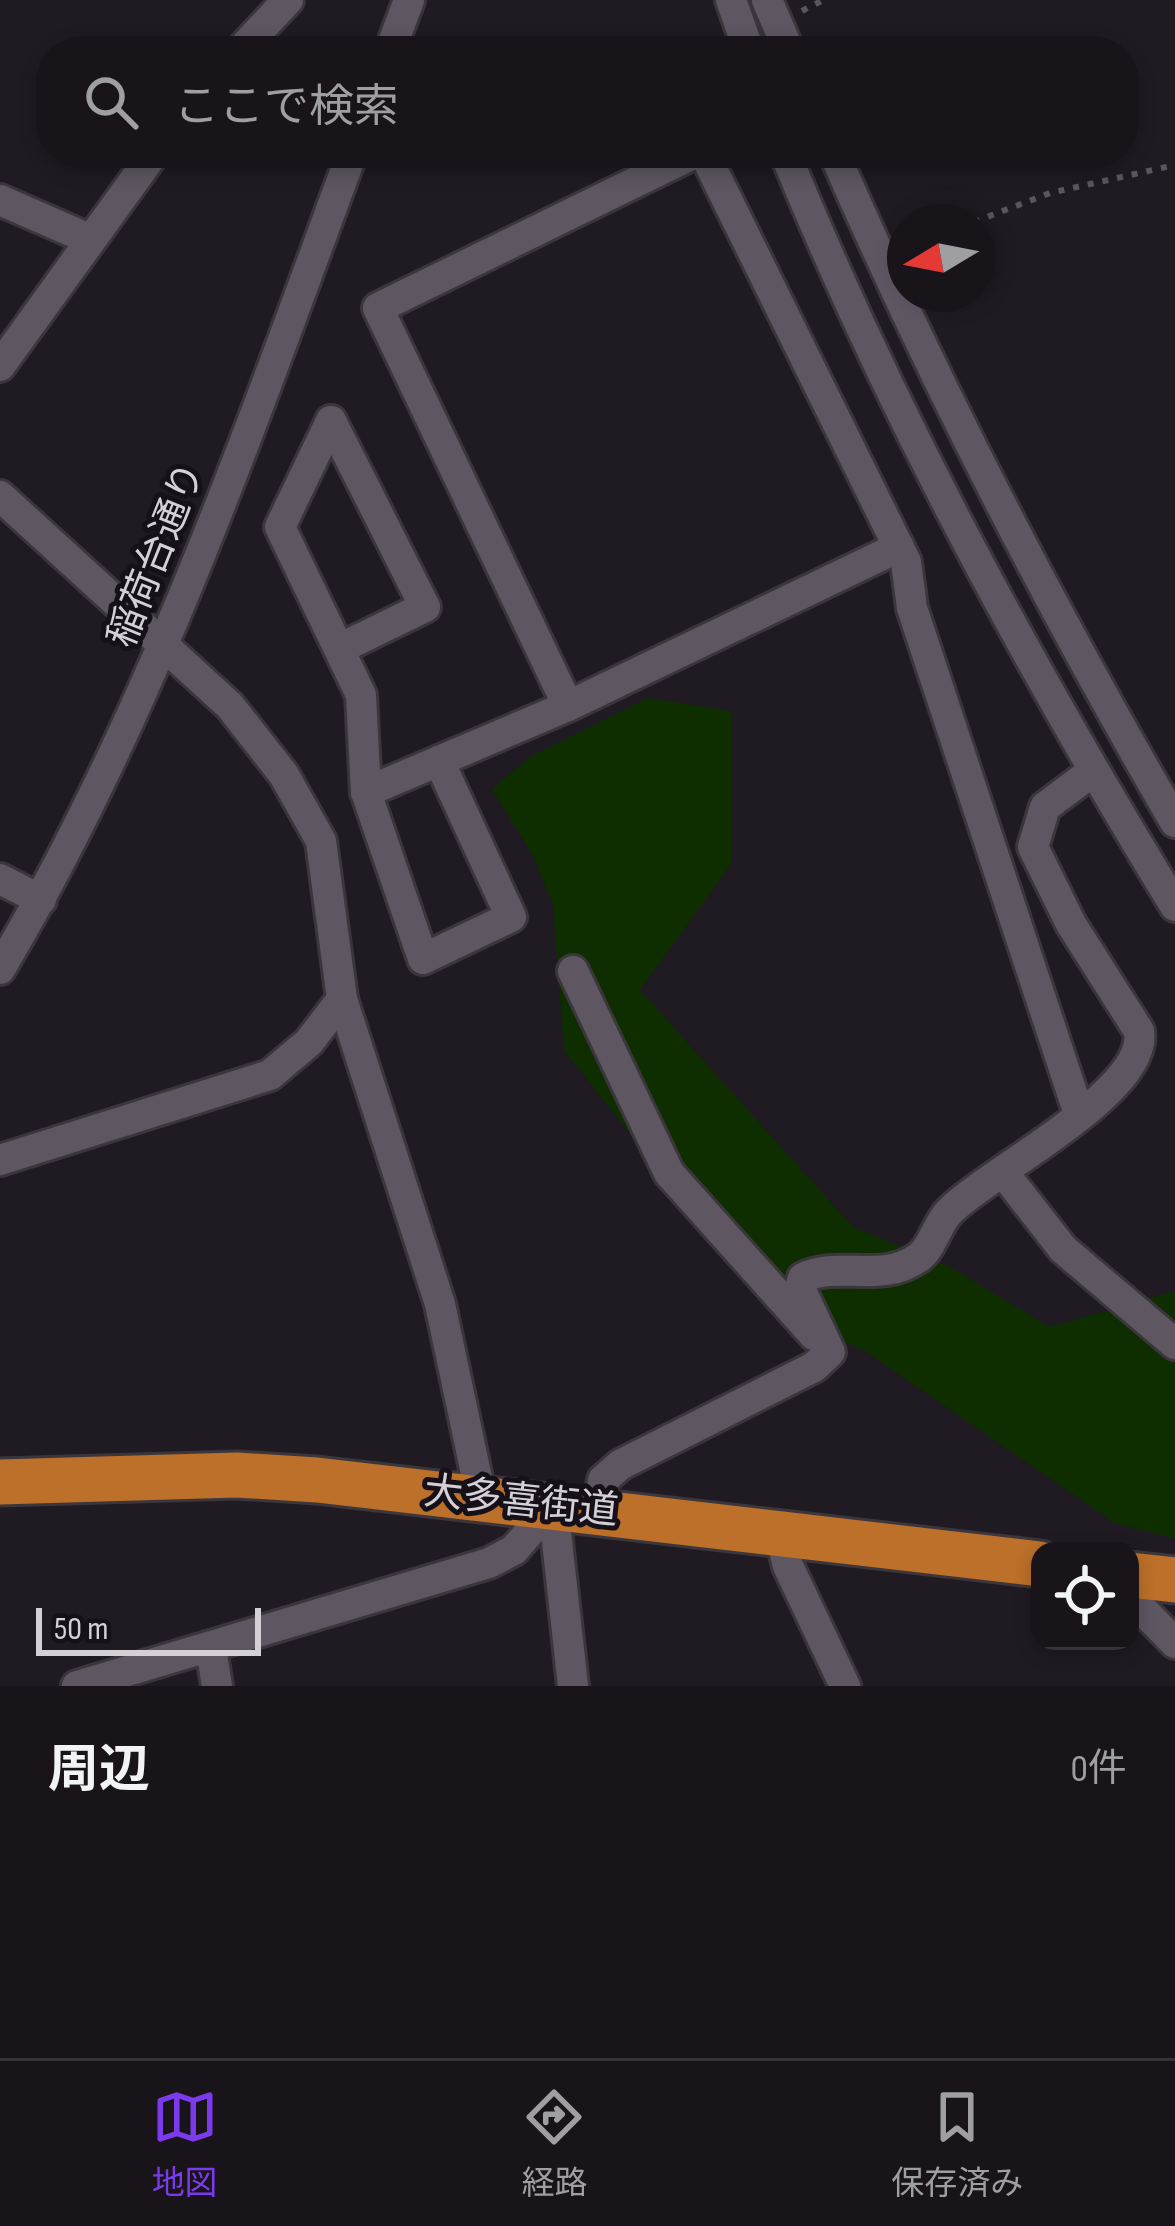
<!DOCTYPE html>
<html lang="ja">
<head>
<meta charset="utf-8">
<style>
	:root { --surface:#18141a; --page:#252127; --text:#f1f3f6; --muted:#9f9ea2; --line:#363339; --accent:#7c3aed }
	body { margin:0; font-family:"Sofia Sans Condensed","Noto Sans JP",sans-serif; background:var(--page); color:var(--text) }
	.controls { position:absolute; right:36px; bottom:36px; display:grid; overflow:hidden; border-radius:24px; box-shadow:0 6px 18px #0003 }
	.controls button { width:108px; height:108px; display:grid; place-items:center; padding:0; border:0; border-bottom:3px solid var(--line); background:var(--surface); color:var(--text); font:60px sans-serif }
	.compass { position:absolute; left:887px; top:204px; width:108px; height:108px; border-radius:50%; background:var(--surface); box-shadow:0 6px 18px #0003; rotate:260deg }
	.scale { position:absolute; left:36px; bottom:30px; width:225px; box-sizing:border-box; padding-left:12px; border:6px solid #d4d0d6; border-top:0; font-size:33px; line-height:42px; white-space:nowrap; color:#d4d0d6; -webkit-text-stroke:9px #161119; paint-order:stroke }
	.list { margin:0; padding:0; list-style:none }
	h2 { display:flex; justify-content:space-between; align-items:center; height:156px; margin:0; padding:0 48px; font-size:51px }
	h2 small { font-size:39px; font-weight:400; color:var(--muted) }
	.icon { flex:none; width:66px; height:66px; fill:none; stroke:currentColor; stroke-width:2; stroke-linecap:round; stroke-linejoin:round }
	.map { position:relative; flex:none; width:1175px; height:1686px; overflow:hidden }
	.search { position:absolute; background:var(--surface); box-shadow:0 6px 18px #0003; left:36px; right:36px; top:36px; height:132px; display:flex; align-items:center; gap:30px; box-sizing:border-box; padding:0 42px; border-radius:48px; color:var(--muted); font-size:45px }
	.sheet { height:372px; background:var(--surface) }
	nav { display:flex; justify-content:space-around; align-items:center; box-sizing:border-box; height:168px; border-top:3px solid var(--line); background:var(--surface); font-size:33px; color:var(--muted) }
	nav a { display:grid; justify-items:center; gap:6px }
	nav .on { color:var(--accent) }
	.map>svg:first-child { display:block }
	.green { fill:#0e2e00 }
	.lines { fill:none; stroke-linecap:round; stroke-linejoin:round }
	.minor-casing { stroke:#3a363c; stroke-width:36 }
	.highway-casing { stroke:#3a363c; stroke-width:51 }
	.path { stroke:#5b565d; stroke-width:6; stroke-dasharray:6 9; stroke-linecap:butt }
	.minor { stroke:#5e5761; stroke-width:30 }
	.highway { stroke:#bc7029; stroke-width:45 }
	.labels { text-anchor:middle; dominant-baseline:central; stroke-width:10; stroke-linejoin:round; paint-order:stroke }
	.street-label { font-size:39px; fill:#d4d0d6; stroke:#161119 }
</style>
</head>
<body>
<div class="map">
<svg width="1175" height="1686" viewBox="0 0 1175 1686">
	<rect width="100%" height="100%" fill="#201a22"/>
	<!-- green -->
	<polygon class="green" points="648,698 731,711 731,864 640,990 853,1227 950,1267 1050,1327 1175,1291 1175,1539 1115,1523 865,1351 770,1310 564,1050 553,904 533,856 492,789 530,757"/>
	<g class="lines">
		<defs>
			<g id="minor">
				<polyline points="731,0 749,51"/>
				<polyline points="767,0 789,51"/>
				<polyline points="240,51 288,0"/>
				<polyline points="390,51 409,0"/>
				<polyline points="704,153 906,562 912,608 1079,1114"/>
				<path d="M785 153C892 415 1028 665 1175 906"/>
				<path d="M834 153C934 383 1049 605 1175 822"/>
				<polyline points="0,200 89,239"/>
				<polyline points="0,366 154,153"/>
				<polyline points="331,421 280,527 361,695 366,792 423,959 511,917 439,761"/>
				<polyline points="331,421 425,607 339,649"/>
				<polyline points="0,496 230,706 284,775 321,841 342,999 440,1304 481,1497"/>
				<polyline points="568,706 378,308 695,153"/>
				<polyline points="366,792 568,706 899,547"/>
				<polyline points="0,879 41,900"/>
				<path d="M0 969C152 713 249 431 352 153"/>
				<polyline points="573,971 669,1173 814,1335"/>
				<polyline points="0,1160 270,1075 309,1042 342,999"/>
				<polyline points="1003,1172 1063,1249 1175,1344"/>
				<polyline points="553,1505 573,1686"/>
				<path d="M598 1509 603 1480 620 1465 814 1367 830 1352 800 1288 803 1278C838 1260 881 1284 918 1258 932 1249 937 1224 949 1212 989 1171 1150 1091 1139 1031L1071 924 1033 847 1045 807 1093 771"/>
				<polyline points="780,1534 788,1566 845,1686"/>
				<polyline points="1130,1597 1175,1643"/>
				<polyline points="211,1649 217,1686"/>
				<polyline points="77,1686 489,1563 514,1550 553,1505"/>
			</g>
			<g id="highway">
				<polyline points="0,1482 237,1475 317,1480 1040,1564"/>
				<polyline points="1130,1575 1175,1580"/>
			</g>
		</defs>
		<!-- minor casing -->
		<use href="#minor" class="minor-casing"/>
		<!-- highway casing -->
		<use href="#highway" class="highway-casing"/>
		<!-- path -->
		<g class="path">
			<polyline points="802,11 823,0"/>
			<polyline points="974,222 1050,193 1175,165"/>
		</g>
		<!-- minor -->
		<use href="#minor" class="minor"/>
		<!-- highway -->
		<use href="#highway" class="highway"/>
	</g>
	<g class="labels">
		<!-- street labels -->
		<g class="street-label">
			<text transform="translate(157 555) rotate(-68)">稲荷台通り</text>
			<text transform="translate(521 1502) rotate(6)">大多喜街道</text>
		</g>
	</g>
</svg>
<div class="controls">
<button><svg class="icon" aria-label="locate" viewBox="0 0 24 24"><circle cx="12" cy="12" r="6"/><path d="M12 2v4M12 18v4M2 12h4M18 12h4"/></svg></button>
</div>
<svg class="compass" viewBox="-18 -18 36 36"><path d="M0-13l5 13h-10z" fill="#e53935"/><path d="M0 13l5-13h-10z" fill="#9f9ea2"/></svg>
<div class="scale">50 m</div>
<div class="search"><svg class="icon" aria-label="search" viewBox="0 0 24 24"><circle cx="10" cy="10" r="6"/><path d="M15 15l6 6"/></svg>ここで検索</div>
</div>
<section class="sheet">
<h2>周辺<small>0件</small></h2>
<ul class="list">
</ul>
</section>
<nav>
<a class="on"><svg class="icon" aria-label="map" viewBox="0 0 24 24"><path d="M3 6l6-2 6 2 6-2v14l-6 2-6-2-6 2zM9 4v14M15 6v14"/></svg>地図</a>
<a><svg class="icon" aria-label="directions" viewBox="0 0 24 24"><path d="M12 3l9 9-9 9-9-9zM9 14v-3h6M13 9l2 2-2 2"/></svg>経路</a>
<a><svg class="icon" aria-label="saved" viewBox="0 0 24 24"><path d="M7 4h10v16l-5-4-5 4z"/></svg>保存済み</a>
</nav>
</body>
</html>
